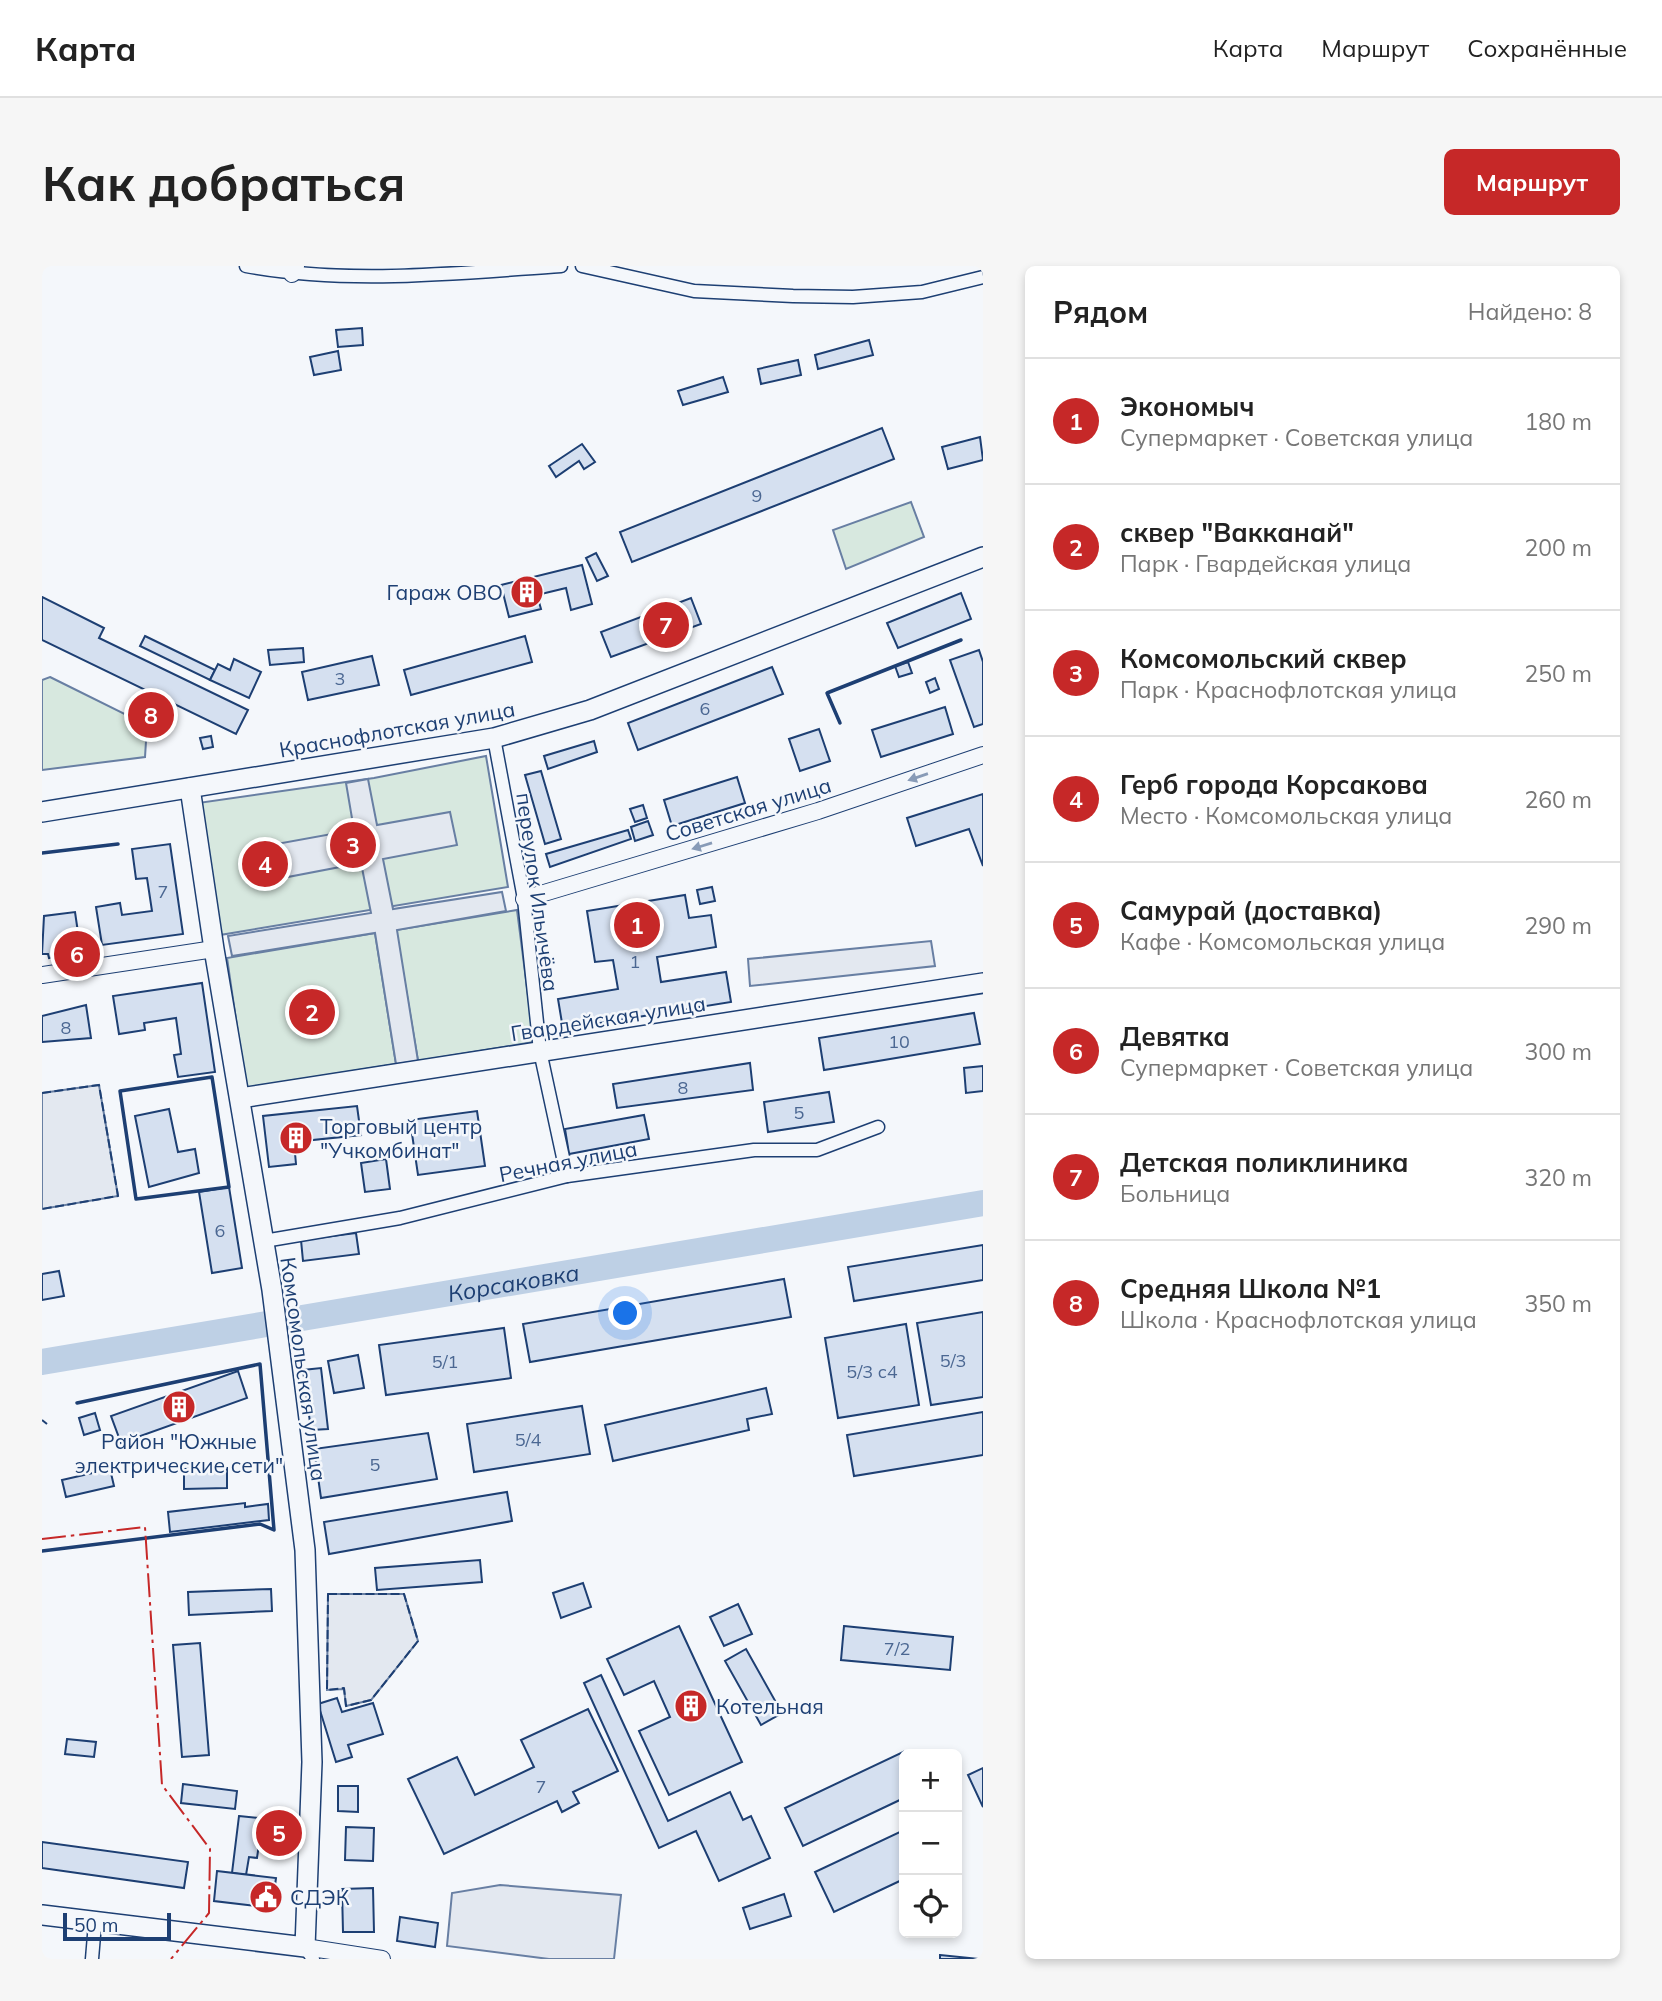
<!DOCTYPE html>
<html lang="ru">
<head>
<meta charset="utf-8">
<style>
	:root { --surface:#fff; --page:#f6f6f6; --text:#222; --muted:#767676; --line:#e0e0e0; --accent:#c62828 }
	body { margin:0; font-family:Mulish,sans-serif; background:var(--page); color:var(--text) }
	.controls { position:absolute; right:21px; bottom:21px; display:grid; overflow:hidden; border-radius:10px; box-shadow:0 4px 10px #0003 }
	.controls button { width:63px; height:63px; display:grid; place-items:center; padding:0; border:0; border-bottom:2px solid var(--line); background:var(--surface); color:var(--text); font:35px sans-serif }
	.scale { position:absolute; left:21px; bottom:18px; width:108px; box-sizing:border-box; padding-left:7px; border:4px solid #1d3f73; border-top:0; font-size:19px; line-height:24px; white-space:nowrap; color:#1d3f73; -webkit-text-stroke:5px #f4f7fb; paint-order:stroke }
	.you { position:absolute; left:584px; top:1048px; width:24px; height:24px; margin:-18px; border:5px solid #fff; border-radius:50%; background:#1a73e8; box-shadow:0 0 0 10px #1a73e833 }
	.badge { display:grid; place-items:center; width:46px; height:46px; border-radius:50%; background:var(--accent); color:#fff; font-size:23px; font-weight:700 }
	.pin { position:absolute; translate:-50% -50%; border:4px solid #fff; box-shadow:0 2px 7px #0006 }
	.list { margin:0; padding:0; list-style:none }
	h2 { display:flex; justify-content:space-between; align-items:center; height:91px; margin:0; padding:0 28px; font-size:30px }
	h2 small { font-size:23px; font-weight:400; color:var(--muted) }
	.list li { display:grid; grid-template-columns:46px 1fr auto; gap:21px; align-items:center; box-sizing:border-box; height:126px; padding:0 28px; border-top:2px solid var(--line) }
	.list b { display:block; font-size:26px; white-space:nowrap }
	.list p { margin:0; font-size:23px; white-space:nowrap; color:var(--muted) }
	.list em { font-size:23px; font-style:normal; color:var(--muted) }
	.icon { flex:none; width:38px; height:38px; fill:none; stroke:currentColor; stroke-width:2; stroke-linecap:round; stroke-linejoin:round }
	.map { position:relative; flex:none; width:941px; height:1693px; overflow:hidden; border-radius:10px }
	header { display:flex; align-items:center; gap:42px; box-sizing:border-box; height:98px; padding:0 35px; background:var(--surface); border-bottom:2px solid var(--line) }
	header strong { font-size:33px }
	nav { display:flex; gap:38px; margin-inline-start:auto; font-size:24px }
	.intro { display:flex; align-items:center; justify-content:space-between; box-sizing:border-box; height:168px; padding:0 42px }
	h1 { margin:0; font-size:49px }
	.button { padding:18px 32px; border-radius:10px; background:var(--accent); color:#fff; font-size:24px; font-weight:700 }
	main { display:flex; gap:42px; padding:0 42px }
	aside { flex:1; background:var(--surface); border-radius:10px; box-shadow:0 4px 10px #0003 }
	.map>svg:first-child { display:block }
	.green { fill:#d7e8df; stroke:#687fa3; stroke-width:2 }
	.parking { fill:#e3e8f0; stroke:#687fa3; stroke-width:2 }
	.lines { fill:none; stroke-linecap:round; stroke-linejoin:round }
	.river { stroke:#bed0e5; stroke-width:26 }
	.building { fill:#d5e0f0; stroke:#1d3f73; stroke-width:2 }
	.minor-casing { stroke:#1d3f73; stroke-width:15 }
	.tertiary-casing { stroke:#1d3f73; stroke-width:18 }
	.secondary-casing { stroke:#1d3f73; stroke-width:22 }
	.minor { stroke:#f4f7fb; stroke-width:12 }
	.tertiary { stroke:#f4f7fb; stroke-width:16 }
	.secondary { stroke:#f4f7fb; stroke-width:19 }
	.fence { stroke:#1d3f73; stroke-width:2; stroke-dasharray:9 3.5; stroke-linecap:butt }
	.wall { stroke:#1d3f73; stroke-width:3.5 }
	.power { stroke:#c62828; stroke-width:2; stroke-dasharray:24 5 3.5 5; stroke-linecap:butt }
	.oneway { fill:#889bb7 }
	.labels { text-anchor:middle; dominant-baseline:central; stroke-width:5; stroke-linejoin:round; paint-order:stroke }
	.number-label { font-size:18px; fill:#4b6792 }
	.poi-label { font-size:21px; fill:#1d3f73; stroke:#f4f7fb; text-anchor:start }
	.street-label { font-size:21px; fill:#1d3f73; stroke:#f4f7fb }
	.water-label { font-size:23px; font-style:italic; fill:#1d3f73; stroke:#f4f7fb }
</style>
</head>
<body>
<header>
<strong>Карта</strong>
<nav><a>Карта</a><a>Маршрут</a><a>Сохранённые</a></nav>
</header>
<div class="intro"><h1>Как добраться</h1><a class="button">Маршрут</a></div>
<main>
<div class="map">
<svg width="941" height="1693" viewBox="0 0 941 1693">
	<rect width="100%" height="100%" fill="#f4f7fb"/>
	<!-- green -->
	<g class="green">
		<polygon points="869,236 882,271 804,303 791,264"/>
		<polygon points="8,411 105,459 103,491 0,504 0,414"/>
		<polygon points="444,490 466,621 178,669 156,537 332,512"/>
		<polygon points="475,644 492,776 376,795 354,664"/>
		<polygon points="333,667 354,798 204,822 185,692"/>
	</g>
	<!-- parking -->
	<g class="parking">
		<polygon points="326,513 335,559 408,546 415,579 341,593 351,643 460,626 464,645 355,664 376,795 354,798 333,667 190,690 186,670 329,647 319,597 225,615 218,581 312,564 304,517"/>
		<polygon points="889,675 893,700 708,720 706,693"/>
		<polygon points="57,819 76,930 0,943 0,827"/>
		<polygon points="286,1328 362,1328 376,1375 329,1434 304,1440 302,1423 285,1424"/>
		<polygon points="458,1619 579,1629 572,1693 507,1693 405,1680 410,1627"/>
	</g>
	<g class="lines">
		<!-- river -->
		<path class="river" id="s1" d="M0 1096 941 937"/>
	</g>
	<!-- building -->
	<g class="building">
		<polygon points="320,62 321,79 296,81 294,64"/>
		<polygon points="827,74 831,89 776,103 773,89"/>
		<polygon points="296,85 299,104 272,109 268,91"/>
		<polygon points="756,94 759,109 719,118 716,103"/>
		<polygon points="681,111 686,126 641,139 636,125"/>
		<polygon points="840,162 852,193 590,296 578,266"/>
		<polygon points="938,171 941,194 906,203 900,181"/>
		<polygon points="540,178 553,196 542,203 537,195 514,211 507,200"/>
		<polygon points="554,287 566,310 555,315 544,292"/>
		<polygon points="540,299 550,338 529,344 524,322 495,329 499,343 467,351 459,319"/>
		<polygon points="919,327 929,353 856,382 845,357"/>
		<polygon points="0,331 62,362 57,372 206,444 194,468 0,374"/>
		<polygon points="649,332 659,358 569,391 559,366"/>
		<polygon points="103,370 173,404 168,414 98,380"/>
		<polygon points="483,370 490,396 369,429 362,404"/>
		<polygon points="261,382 262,396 228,399 226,384"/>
		<polygon points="937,384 941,396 941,458 932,461 908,394"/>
		<polygon points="330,390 337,419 266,434 260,406"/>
		<polygon points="192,393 219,406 207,432 168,414 176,398 188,404"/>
		<polygon points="866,396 870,407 857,411 853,400"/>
		<polygon points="730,401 741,428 596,484 586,457"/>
		<polygon points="893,412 897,423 888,427 884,416"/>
		<polygon points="903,441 911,468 839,491 830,464"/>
		<polygon points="777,463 788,495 758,505 747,473"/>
		<polygon points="169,470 171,481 161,483 158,472"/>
		<polygon points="552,475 555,486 506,503 502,490"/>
		<polygon points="499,505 519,573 503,578 483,509"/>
		<polygon points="695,511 703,537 630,560 622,534"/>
		<polygon points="941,528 941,600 927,563 874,580 865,552"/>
		<polygon points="601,539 605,552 593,556 588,543"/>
		<polygon points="606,555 611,569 593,575 589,561"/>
		<polygon points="586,564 589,573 508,601 504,588"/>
		<polygon points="128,578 141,668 60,679 54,641 78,637 80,649 110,645 105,612 94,613 90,583"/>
		<polygon points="670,621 673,635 658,638 655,624"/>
		<polygon points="643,629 647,652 669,649 674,681 615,691 619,716 684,706 689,736 521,763 516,733 576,723 571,694 553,696 545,645"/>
		<polygon points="33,646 39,687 7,692 6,688 0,688 2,650"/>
		<polygon points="160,717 173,806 136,811 132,789 139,788 134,752 102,757 103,764 77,768 71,730"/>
		<polygon points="44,739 49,772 0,776 0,750"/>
		<polygon points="932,747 938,778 782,804 777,772"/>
		<polygon points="708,797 711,824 575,842 571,818"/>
		<polygon points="941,800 941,825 924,827 922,802"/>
		<polygon points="787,826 792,856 726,866 722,836"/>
		<polygon points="315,840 319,869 252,876 254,898 227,901 221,850"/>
		<polygon points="127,843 136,886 153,883 157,907 107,921 93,850"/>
		<polygon points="435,845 443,900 376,909 368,854"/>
		<polygon points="602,849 607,873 527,888 523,863"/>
		<polygon points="344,893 348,923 323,926 319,897"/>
		<polygon points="187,921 200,1002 170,1007 157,926"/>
		<polygon points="314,967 317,988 261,995 259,974"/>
		<polygon points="941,979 941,1014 812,1035 806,1001"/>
		<polygon points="17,1005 22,1030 0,1034 0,1008"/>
		<polygon points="742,1013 749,1051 488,1096 481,1058"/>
		<polygon points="941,1046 941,1131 889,1139 875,1057"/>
		<polygon points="864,1058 877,1139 796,1152 783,1072"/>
		<polygon points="462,1062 469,1112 344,1129 337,1079"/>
		<polygon points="316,1089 322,1122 292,1127 286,1095"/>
		<polygon points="279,1102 286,1163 269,1164 261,1104"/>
		<polygon points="196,1105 205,1132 79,1177 69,1150"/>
		<polygon points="724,1122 730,1148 705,1153 707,1164 571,1195 563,1159"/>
		<polygon points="540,1140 548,1188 432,1206 425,1158"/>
		<polygon points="941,1146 941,1189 812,1210 805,1169"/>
		<polygon points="53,1147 58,1164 42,1169 37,1152"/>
		<polygon points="386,1167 395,1213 279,1232 272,1183"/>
		<polygon points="185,1202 185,1222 142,1223 142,1203"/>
		<polygon points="68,1203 72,1220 24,1231 20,1214"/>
		<polygon points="465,1226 470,1255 287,1288 282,1256"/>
		<polygon points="203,1237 203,1241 226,1238 227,1254 128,1266 126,1246"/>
		<polygon points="438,1294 440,1316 335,1324 333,1302"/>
		<polygon points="541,1317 549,1341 519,1352 511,1327"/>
		<polygon points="229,1323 230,1345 147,1349 146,1326"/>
		<polygon points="696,1338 710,1368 682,1380 668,1351"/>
		<polygon points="637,1360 700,1496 627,1529 597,1465 628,1451 612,1415 582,1429 565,1393"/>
		<polygon points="802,1360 911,1371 908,1404 799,1394"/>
		<polygon points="158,1377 167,1489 140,1491 131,1379"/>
		<polygon points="704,1383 740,1447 719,1459 683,1395"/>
		<polygon points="559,1409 626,1555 688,1526 701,1554 709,1550 728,1592 677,1615 654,1565 617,1582 542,1417"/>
		<polygon points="295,1432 300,1446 331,1437 341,1468 306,1479 310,1491 294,1496 276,1438"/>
		<polygon points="546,1443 576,1505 531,1526 537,1537 520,1546 515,1535 402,1588 366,1513 415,1491 433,1529 492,1501 479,1474"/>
		<polygon points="25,1473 54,1476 52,1491 23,1488"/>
		<polygon points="861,1486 862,1532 761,1580 743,1542"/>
		<polygon points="941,1502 941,1541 926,1509"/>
		<polygon points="141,1518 195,1525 193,1543 139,1537"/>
		<polygon points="296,1520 316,1520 316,1546 296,1545"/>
		<polygon points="197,1550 244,1555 241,1581 217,1578 215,1592 207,1591 204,1609 190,1607"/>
		<polygon points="304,1561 332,1562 331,1595 303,1594"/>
		<polygon points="862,1564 862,1613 792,1646 773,1606"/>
		<polygon points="0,1576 146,1596 142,1622 0,1602"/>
		<polygon points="175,1605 234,1612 230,1642 172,1635"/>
		<polygon points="331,1622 332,1666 301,1666 300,1623"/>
		<polygon points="742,1628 749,1650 708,1663 701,1642"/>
		<polygon points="358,1651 396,1657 393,1681 355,1675"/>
		<polygon points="898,1689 937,1693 898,1693"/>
	</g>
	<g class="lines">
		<defs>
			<g id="minor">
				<path d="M204 0C306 19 416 7 519 0"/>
				<polyline points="540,0 652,25 751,30 811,31 880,26 941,11"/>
				<polyline points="452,472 482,633 498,785 525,910"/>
				<polyline points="222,975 358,952 525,910 712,884 775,884 836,861"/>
				<polyline points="263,1681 271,1693"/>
				<polyline points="50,1693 53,1657"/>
			</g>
			<g id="tertiary">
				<polyline points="250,8 254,0"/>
				<polyline points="482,633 776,545 941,489"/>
				<polyline points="0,709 172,683"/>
				<polyline points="263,1681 340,1693"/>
			</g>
			<g id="secondary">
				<polyline points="0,546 452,472 548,444 941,291"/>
				<polyline points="198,832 941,717"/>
				<polyline points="0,1649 263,1681 270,1496 263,1284 230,1024 172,683 148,522"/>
			</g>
		</defs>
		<!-- minor casing -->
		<use href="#minor" class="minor-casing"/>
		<!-- tertiary casing -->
		<use href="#tertiary" class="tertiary-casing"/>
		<!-- secondary casing -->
		<use href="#secondary" class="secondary-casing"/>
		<!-- minor -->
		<use href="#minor" class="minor"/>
		<!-- tertiary -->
		<use href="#tertiary" class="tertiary"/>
		<!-- secondary -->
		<use href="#secondary" class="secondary"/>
		<!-- fence -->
		<g class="fence">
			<polyline points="0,827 57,819 76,930 0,943"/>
			<polyline points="0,1154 5,1158"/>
			<polygon points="286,1328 362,1328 376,1375 329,1434 304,1440 302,1422 285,1424"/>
		</g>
		<!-- wall -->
		<g class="wall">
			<polyline points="798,457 785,427 919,374"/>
			<polyline points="0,587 76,578"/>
			<polygon points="170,811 187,921 94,933 78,825"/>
			<polyline points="0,1285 218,1258 232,1264 218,1098 35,1137"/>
		</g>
		<!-- power -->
		<polyline class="power" points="0,1273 103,1261 120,1519 168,1583 167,1647 129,1693"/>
	</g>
	<!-- one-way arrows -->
	<defs><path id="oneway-solid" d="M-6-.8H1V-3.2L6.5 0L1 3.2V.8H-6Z" transform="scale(1.75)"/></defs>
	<g class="oneway">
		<use href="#oneway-solid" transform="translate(876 511) rotate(161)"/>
		<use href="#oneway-solid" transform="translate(660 580) rotate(163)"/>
	</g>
	<!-- icons -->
	<defs>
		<symbol id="building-disc" viewBox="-11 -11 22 22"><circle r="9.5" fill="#c62828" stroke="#f4f7fb"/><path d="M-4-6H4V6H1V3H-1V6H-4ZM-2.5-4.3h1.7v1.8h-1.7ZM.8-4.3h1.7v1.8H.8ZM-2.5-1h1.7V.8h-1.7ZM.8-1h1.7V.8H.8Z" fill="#fff"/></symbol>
		<symbol id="civic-disc" viewBox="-11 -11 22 22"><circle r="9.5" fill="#c62828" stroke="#f4f7fb"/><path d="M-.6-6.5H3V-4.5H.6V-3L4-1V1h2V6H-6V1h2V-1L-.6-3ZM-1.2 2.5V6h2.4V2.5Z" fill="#fff"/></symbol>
	</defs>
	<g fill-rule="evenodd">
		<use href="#building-disc" x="466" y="307" width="38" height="38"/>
		<use href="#building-disc" x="235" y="853" width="38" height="38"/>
		<use href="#building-disc" x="118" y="1122" width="38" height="38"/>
		<use href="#building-disc" x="630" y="1421" width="38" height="38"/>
		<use href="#civic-disc" x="205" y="1612" width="38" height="38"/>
	</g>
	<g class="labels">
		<!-- number labels -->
		<g class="number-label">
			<text x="715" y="229">9</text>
			<text x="298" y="412">3</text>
			<text x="663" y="442">6</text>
			<text x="121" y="625">7</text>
			<text x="593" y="695">1</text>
			<text x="24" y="761">8</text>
			<text x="857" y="775">10</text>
			<text x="641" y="821">8</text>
			<text x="757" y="846">5</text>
			<text x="178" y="964">6</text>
			<text x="911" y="1094">5/3</text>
			<text x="403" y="1095">5/1</text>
			<text x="830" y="1105">5/3 с4</text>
			<text x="486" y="1173">5/4</text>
			<text x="333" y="1198">5</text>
			<text x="855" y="1382">7/2</text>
			<text x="499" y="1520">7</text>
		</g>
		<!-- poi labels -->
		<g class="poi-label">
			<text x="461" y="326" text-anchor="end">Гараж ОВО</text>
			<text x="278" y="860">Торговый центр<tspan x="278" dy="24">"Учкомбинат"</tspan></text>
			<text x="137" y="1175" text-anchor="middle">Район "Южные<tspan x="137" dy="24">электрические сети"</tspan></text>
			<text x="674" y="1440">Котельная</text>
			<text x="248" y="1631">СДЭК</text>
		</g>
		<!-- street labels -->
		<g class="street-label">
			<text transform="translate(355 463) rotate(-10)">Краснофлотская улица</text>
			<text transform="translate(706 543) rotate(-17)">Советская улица</text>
			<text transform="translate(496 626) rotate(82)">переулок Ильичёва</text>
			<text transform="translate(566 752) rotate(-9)">Гвардейская улица</text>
			<text transform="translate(526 895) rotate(-11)">Речная улица</text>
			<text transform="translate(262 1103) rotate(82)">Комсомольская улица</text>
		</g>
		<!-- water labels -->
		<g class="water-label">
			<text stroke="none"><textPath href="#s1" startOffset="478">Корсаковка</textPath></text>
		</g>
	</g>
</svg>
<div class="controls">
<button>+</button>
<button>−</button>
<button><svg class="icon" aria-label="locate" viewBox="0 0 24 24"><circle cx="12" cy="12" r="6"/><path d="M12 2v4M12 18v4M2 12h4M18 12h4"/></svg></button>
</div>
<div class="scale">50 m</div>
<div class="you"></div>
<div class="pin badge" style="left:595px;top:659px">1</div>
<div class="pin badge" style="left:270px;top:746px">2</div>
<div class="pin badge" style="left:311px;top:579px">3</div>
<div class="pin badge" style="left:223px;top:598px">4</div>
<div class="pin badge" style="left:237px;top:1567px">5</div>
<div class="pin badge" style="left:35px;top:688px">6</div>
<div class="pin badge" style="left:624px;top:359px">7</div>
<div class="pin badge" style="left:109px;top:449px">8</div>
</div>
<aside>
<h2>Рядом<small>Найдено: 8</small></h2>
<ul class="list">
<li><span class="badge">1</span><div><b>Экономыч</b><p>Супермаркет · Советская улица</p></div><em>180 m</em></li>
<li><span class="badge">2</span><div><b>сквер &quot;Вакканай&quot;</b><p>Парк · Гвардейская улица</p></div><em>200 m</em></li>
<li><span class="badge">3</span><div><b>Комсомольский сквер</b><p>Парк · Краснофлотская улица</p></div><em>250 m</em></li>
<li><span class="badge">4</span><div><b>Герб города Корсакова</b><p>Место · Комсомольская улица</p></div><em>260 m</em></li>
<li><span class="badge">5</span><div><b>Самурай (доставка)</b><p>Кафе · Комсомольская улица</p></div><em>290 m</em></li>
<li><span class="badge">6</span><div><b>Девятка</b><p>Супермаркет · Советская улица</p></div><em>300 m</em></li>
<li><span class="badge">7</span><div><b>Детская поликлиника</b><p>Больница</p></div><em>320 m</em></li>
<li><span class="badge">8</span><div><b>Средняя Школа №1</b><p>Школа · Краснофлотская улица</p></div><em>350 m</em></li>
</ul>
</aside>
</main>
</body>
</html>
